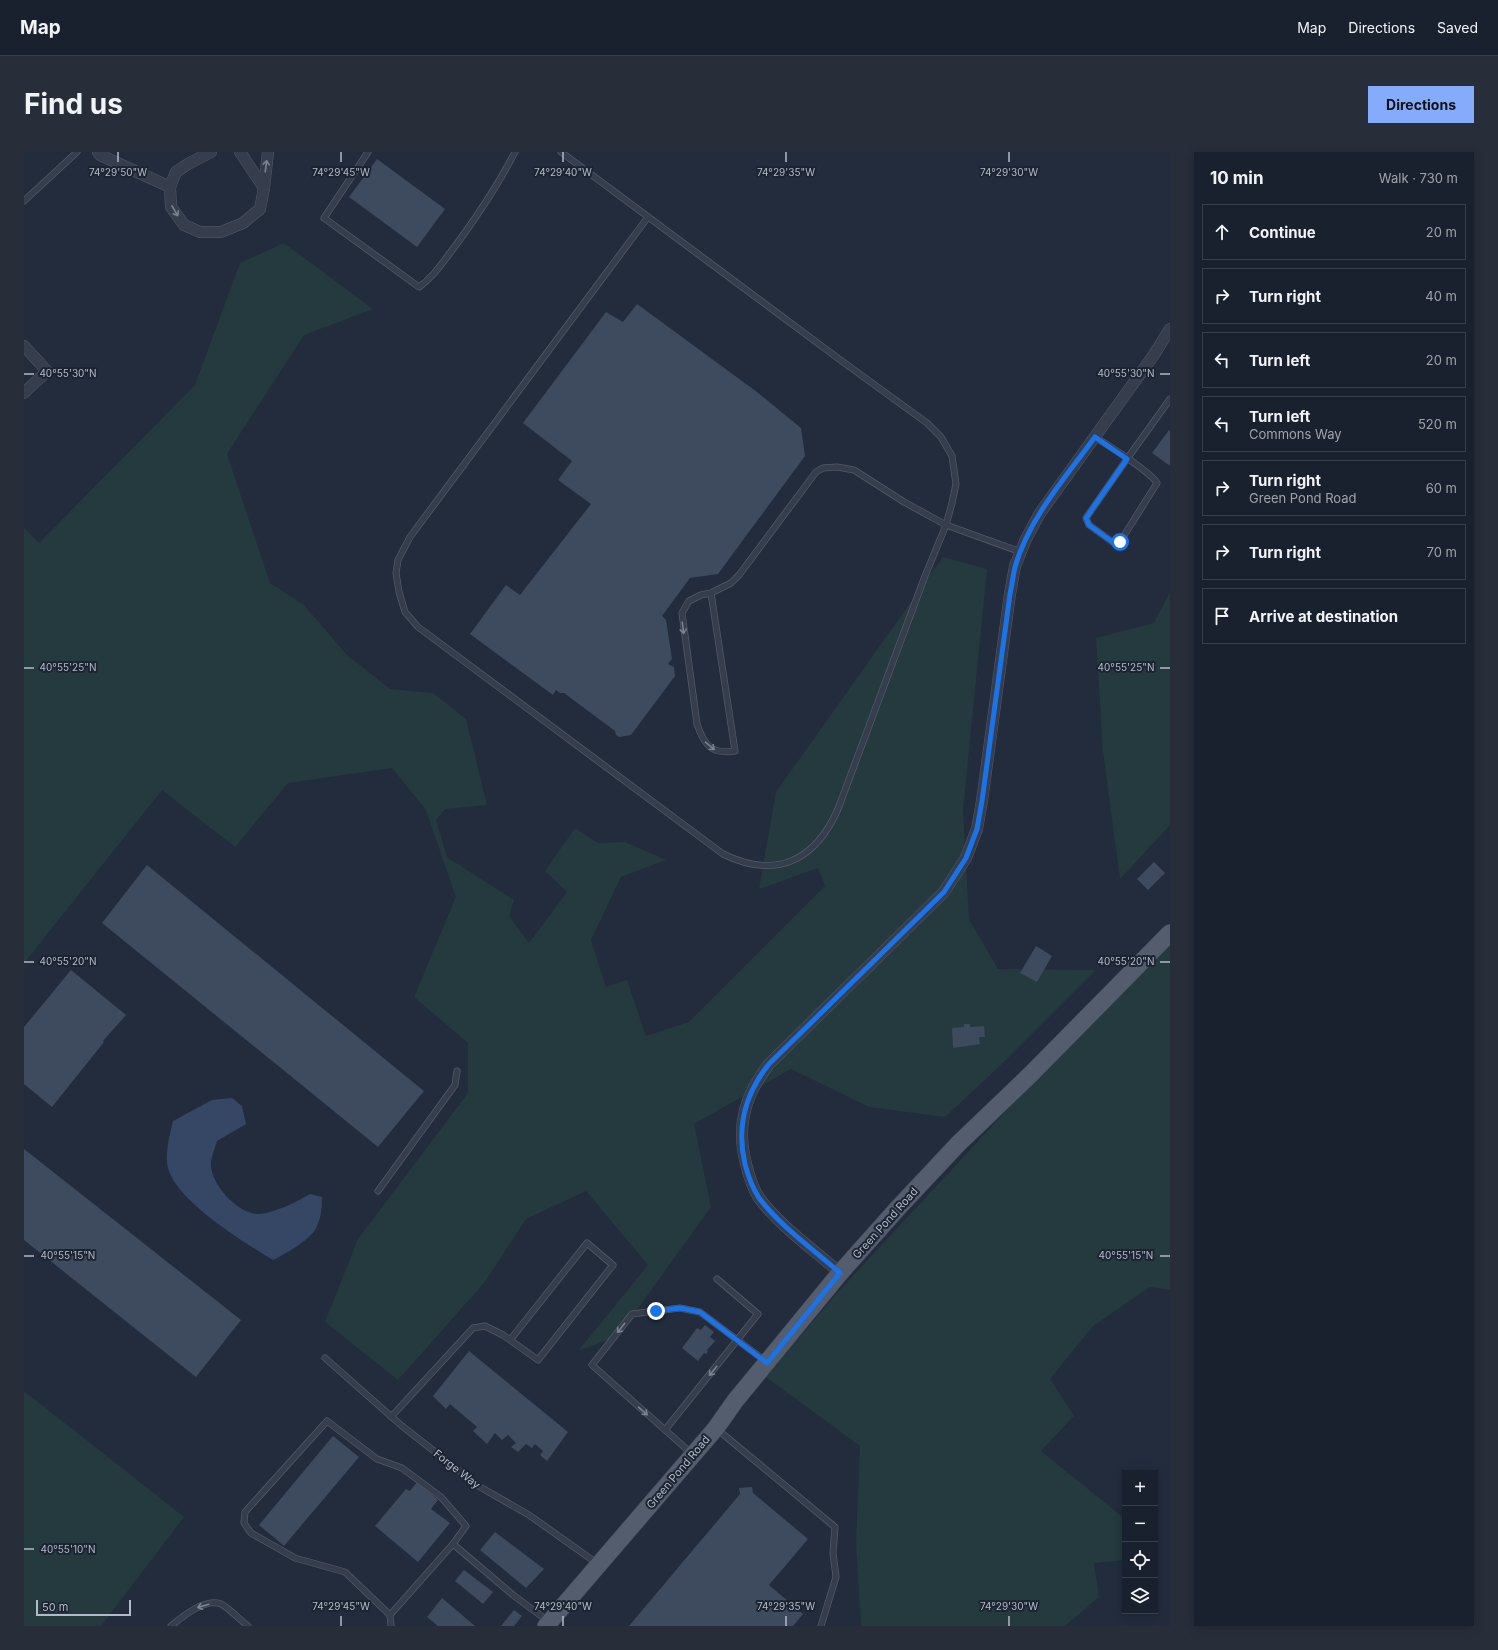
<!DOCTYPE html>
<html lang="en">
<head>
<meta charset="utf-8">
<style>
	:root { --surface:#1a212e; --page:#272e3a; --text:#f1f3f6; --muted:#9fa3aa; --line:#383e4a; --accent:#85abfb }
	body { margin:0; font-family:Inter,sans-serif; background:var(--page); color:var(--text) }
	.controls { position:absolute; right:12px; bottom:12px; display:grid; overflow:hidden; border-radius:0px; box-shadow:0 2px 10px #0003 }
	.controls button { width:36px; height:36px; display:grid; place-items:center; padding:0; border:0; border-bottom:1px solid var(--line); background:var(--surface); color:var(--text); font:20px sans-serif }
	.scale { position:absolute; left:12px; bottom:10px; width:95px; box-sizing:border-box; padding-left:4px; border:2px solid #b2b9c9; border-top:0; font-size:11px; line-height:14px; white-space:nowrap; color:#b2b9c9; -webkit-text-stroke:3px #1c2432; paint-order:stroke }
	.stop { position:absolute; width:12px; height:12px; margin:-9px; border:3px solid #1a73e8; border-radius:50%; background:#fff }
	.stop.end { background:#1a73e8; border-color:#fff; box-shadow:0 1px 4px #0008 }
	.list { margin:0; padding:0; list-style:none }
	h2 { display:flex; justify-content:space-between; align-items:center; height:52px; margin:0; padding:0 16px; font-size:17px }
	h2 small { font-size:13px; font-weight:400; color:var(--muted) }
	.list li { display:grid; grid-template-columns:26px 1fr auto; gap:12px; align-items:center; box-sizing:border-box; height:56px; margin:0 8px 8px; padding:0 8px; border:1px solid var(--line); border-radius:0px }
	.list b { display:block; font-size:15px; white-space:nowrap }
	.list p { margin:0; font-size:13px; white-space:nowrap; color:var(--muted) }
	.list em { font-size:13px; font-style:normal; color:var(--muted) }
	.icon { flex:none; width:22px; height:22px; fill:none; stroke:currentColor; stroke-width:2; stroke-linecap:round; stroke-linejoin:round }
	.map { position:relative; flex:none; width:1146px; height:1474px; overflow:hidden; border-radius:0px }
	header { display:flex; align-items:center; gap:24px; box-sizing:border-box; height:56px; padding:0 20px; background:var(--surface); border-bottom:1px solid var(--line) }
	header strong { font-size:19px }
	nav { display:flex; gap:22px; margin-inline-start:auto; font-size:14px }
	.intro { display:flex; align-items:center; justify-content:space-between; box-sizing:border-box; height:96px; padding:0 24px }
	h1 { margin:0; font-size:28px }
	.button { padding:10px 18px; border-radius:0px; background:var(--accent); color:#111; font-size:14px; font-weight:700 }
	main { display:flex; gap:24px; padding:0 24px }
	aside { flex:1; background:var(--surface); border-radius:0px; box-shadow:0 2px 10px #0003 }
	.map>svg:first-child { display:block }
	.green { fill:#243a3e }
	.water { fill:#354765 }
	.building { fill:#3e4a5d }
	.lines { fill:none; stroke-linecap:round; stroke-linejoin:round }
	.lane-casing { stroke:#525968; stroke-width:7 }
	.street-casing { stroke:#525968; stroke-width:12 }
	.primary-casing { stroke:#404856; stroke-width:18 }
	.lane { stroke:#363e4d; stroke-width:5.5 }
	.street { stroke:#363e4d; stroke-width:11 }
	.primary { stroke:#545d6d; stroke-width:17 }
	.oneway { stroke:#7a8291 }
	.route { stroke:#1a73e8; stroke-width:5 }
	.ticks { fill:none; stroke:#b2b9c9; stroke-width:1.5 }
	.labels { text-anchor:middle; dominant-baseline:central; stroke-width:4; stroke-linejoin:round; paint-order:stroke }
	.street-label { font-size:11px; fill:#b2b9c9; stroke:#1c2432 }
	.ticks-label { font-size:10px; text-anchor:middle; fill:#b2b9c9; stroke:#1c2432; stroke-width:4; stroke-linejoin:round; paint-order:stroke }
</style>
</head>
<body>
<header>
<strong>Map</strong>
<nav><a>Map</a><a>Directions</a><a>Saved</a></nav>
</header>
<div class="intro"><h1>Find us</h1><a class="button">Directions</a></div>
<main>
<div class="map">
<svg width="1146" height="1474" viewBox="0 0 1146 1474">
	<rect width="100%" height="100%" fill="#222c3d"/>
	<!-- green -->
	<g class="green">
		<polygon points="260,91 349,157 280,183 203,302 246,431 280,453 323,503 366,537 409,541 442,567 463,653 421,657 412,668 423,705 490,748 485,764 505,791 543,740 521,719 551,676 574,691 601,690 642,708 597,725 567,788 582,835 603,828 622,884 665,870 801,734 794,716 735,737 752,640 919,405 963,417 939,659 945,767 974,817 1072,818 980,910 921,965 845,955 767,917 670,972 687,1055 594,1184 554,1199 624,1113 562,1039 502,1067 461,1130 374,1228 301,1170 334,1087 444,941 444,891 390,845 432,745 402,658 368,616 264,631 211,695 138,638 0,811 0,376 15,391 171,233 216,111"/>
		<polygon points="1146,440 1146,673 1096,727 1079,600 1072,486 1130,471"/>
		<polygon points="1146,793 1146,1138 1126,1135 1069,1174 1026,1227 1050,1264 1017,1299 1100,1366 1101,1408 1070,1411 1075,1445 1041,1474 837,1474 832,1389 836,1294 742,1225 813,1141 1021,917"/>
		<polygon points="0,1239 160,1365 77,1474 0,1474"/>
	</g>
	<!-- water -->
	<path class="water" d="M208 946 218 954 222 972 193 989C191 996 188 1003 187 1010 185 1031 214 1063 235 1062 250 1061 273 1050 286 1042L298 1045C298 1056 297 1068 291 1078 285 1088 260 1103 249 1108 220 1090 147 1047 143 1011 142 997 146 982 149 969L188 948Z"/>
	<!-- building -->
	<g class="building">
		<polygon points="353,7 421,57 393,95 325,45"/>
		<polygon points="613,152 733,240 777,276 781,304 694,422 666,426 638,464 642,468 648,507 644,512 650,515 651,524 607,583 595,585 592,583 591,579 540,541 536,541 532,538 529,543 446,482 482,433 496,443 567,352 534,328 548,309 499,271 582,160 599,170"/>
		<polygon points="1145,278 1146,279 1146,314 1128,301"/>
		<polygon points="1130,710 1141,721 1124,738 1113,727"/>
		<polygon points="123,713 400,939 354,995 78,771"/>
		<polygon points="1012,794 1028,804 1013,830 996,821"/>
		<polygon points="47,818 102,863 79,889 80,890 28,955 0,932 0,875"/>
		<polygon points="940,872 946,872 946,875 960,874 961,885 955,885 956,892 929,896 928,876 940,875"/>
		<polygon points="0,997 217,1168 172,1225 0,1088"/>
		<polygon points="681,1173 690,1180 686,1185 691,1189 683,1198 684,1199 682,1202 680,1201 674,1209 658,1196 673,1176 677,1178"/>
		<polygon points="445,1199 544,1280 523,1309 516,1303 519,1299 511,1292 508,1296 502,1292 494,1300 487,1295 492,1291 484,1283 478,1288 471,1281 463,1292 449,1279 453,1275 426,1252 422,1257 409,1244"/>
		<polygon points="309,1284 335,1305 260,1394 235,1373"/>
		<polygon points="393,1330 414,1348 407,1357 426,1371 394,1410 351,1374 382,1337 386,1339"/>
		<polygon points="728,1335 729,1341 784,1387 745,1433 779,1462 769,1474 605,1474 716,1342 715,1336"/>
		<polygon points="471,1380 520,1417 502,1436 456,1398"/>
		<polygon points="440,1418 469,1440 459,1452 431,1429"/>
		<polygon points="418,1446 451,1474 414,1474 403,1465"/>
		<polygon points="490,1458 498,1464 490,1474 477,1474"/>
	</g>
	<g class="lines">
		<defs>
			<g id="lane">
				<path d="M344 0 300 66 395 135C408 126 416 114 426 101 450 69 473 35 491 0"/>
				<path d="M537 0 815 207 903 271 917 285 928 304 932 332 928 351 922 373 901 424 814 657C791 709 752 728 699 702L394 475 381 460 375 440 372 421 374 408 386 385 624 65"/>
				<polyline points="0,49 53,0"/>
				<path d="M1071 285C1085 294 1126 319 1133 331L1096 390 1090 391 1065 373 1062 366 1103 307 1146 247"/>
				<path d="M687 441 711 599C688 603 680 593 673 572L658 461 665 449 677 443 687 441 707 431 715 423 792 320 799 316 813 315 830 318 880 350 922 373 997 400"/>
				<polyline points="354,1039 431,933 433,919"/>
				<polyline points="301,1206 378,1274 456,1335 505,1363 574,1412"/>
				<polyline points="367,1265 449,1176 461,1174 479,1183 514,1208 589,1113 563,1091 486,1188"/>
				<polyline points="641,1278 734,1162 693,1127"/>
				<polyline points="694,1278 811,1375 809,1401 812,1425 797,1474"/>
				<polyline points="667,1301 568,1213 608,1162 656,1156 676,1160 741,1209"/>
				<polyline points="366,1463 321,1420 271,1406 227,1381 220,1371 221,1360 303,1269 353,1307 378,1316 417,1345 442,1374 429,1392"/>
				<path d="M147 1474C159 1464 181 1446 197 1452 204 1455 217 1469 224 1474"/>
				<polyline points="367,1474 366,1463 429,1392 489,1443 524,1469"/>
			</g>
			<g id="street">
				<polyline points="74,0 76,3 146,35"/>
				<polyline points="187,0 164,12 152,20 146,35 147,55 160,73 176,80 197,80 219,71 236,57 240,36 244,0"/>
				<polyline points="216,0 240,36"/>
				<polyline points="0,194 23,219 0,241"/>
				<path d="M816 1121C789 1097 757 1075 735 1046 728 1035 725 1024 722 1012 712 973 721 943 745 912L920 740 942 706 953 677 958 649 986 442 991 414 1002 387 1016 361 1129 204 1146 177"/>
			</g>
			<polyline id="primary" points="522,1474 692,1276 711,1249 816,1121 874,1056 934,992 1007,922 1146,781"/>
		</defs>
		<!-- lane casing -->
		<use href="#lane" class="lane-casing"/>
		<!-- street casing -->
		<use href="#street" class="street-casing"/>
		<!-- primary casing -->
		<use href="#primary" class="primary-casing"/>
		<!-- lane -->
		<use href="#lane" class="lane"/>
		<!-- street -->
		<use href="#street" class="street"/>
		<!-- primary -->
		<use href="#primary" class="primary"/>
	</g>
	<!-- one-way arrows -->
	<defs><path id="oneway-shaft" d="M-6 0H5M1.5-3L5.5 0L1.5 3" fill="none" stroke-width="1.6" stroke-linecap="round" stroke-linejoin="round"/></defs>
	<g class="oneway">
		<use href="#oneway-shaft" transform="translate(242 14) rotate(-83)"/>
		<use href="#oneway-shaft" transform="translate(151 59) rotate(60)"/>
		<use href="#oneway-shaft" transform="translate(659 476) rotate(83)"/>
		<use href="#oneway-shaft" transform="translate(686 594) rotate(40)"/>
		<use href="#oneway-shaft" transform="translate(597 1176) rotate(128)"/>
		<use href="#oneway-shaft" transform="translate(689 1219) rotate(129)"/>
		<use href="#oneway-shaft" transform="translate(619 1259) rotate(41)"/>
		<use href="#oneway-shaft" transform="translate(179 1454) rotate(164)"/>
	</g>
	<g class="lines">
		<!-- route -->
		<path class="route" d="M632 1159 656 1156 676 1160 743 1211 816 1121C789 1097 757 1075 735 1046 728 1035 724 1024 721 1012 712 974 721 942 745 912L920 740 942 706 953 677 958 649 986 442C988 433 989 424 991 415 1005 366 1042 325 1071 285L1103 307 1062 366 1065 373 1090 391 1096 390"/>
	</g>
	<!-- ticks -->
	<path class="ticks" d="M94 0V10M317 0V10M539 0V10M762 0V10M985 0V10M0 222H10M1136 222H1146M0 516H10M1136 516H1146M0 810H10M1136 810H1146M0 1104H10M1136 1104H1146M0 1397H10M317 1464V1474M539 1464V1474M762 1464V1474M985 1464V1474"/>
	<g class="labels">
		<!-- street labels -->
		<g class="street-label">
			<text transform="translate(861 1071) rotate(-48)">Green Pond Road</text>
			<text transform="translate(433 1317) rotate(38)">Forge Way</text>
			<text transform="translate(654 1320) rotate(-50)">Green Pond Road</text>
		</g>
	</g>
	<g class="ticks-label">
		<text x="94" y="24">74°29'50"W</text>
		<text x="317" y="24">74°29'45"W</text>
		<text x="539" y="24">74°29'40"W</text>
		<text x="762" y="24">74°29'35"W</text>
		<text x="985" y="24">74°29'30"W</text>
		<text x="44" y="225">40°55'30"N</text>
		<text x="1102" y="225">40°55'30"N</text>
		<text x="44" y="519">40°55'25"N</text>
		<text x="1102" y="519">40°55'25"N</text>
		<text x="44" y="813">40°55'20"N</text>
		<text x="1102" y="813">40°55'20"N</text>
		<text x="44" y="1107">40°55'15"N</text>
		<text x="1102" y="1107">40°55'15"N</text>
		<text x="44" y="1401">40°55'10"N</text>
		<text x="317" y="1458">74°29'45"W</text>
		<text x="539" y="1458">74°29'40"W</text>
		<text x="762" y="1458">74°29'35"W</text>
		<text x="985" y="1458">74°29'30"W</text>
	</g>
</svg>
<div class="controls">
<button>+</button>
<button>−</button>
<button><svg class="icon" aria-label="locate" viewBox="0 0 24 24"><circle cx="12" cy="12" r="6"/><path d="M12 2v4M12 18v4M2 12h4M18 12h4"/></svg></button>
<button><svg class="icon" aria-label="layers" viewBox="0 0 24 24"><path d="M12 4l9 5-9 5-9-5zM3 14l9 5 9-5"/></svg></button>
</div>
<div class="scale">50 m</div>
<div class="stop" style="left:1096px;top:390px"></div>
<div class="stop end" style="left:632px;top:1159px"></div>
</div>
<aside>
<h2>10 min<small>Walk · 730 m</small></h2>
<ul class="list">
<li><svg class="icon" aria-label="ahead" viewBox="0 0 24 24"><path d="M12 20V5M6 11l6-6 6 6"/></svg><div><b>Continue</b></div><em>20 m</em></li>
<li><svg class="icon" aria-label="right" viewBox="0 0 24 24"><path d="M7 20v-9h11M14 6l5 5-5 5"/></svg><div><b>Turn right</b></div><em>40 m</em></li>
<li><svg class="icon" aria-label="left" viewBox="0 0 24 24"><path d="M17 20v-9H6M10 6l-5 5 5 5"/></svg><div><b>Turn left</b></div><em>20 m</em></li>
<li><svg class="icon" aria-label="left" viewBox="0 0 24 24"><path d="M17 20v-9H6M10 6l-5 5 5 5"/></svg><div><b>Turn left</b><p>Commons Way</p></div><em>520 m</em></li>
<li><svg class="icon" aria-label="right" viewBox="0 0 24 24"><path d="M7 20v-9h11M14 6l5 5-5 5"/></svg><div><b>Turn right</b><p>Green Pond Road</p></div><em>60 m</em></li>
<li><svg class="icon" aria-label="right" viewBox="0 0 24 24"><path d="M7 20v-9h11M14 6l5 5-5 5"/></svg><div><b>Turn right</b></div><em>70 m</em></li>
<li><svg class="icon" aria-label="arrive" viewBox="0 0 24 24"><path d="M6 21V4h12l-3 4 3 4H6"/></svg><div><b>Arrive at destination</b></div></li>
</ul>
</aside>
</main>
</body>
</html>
